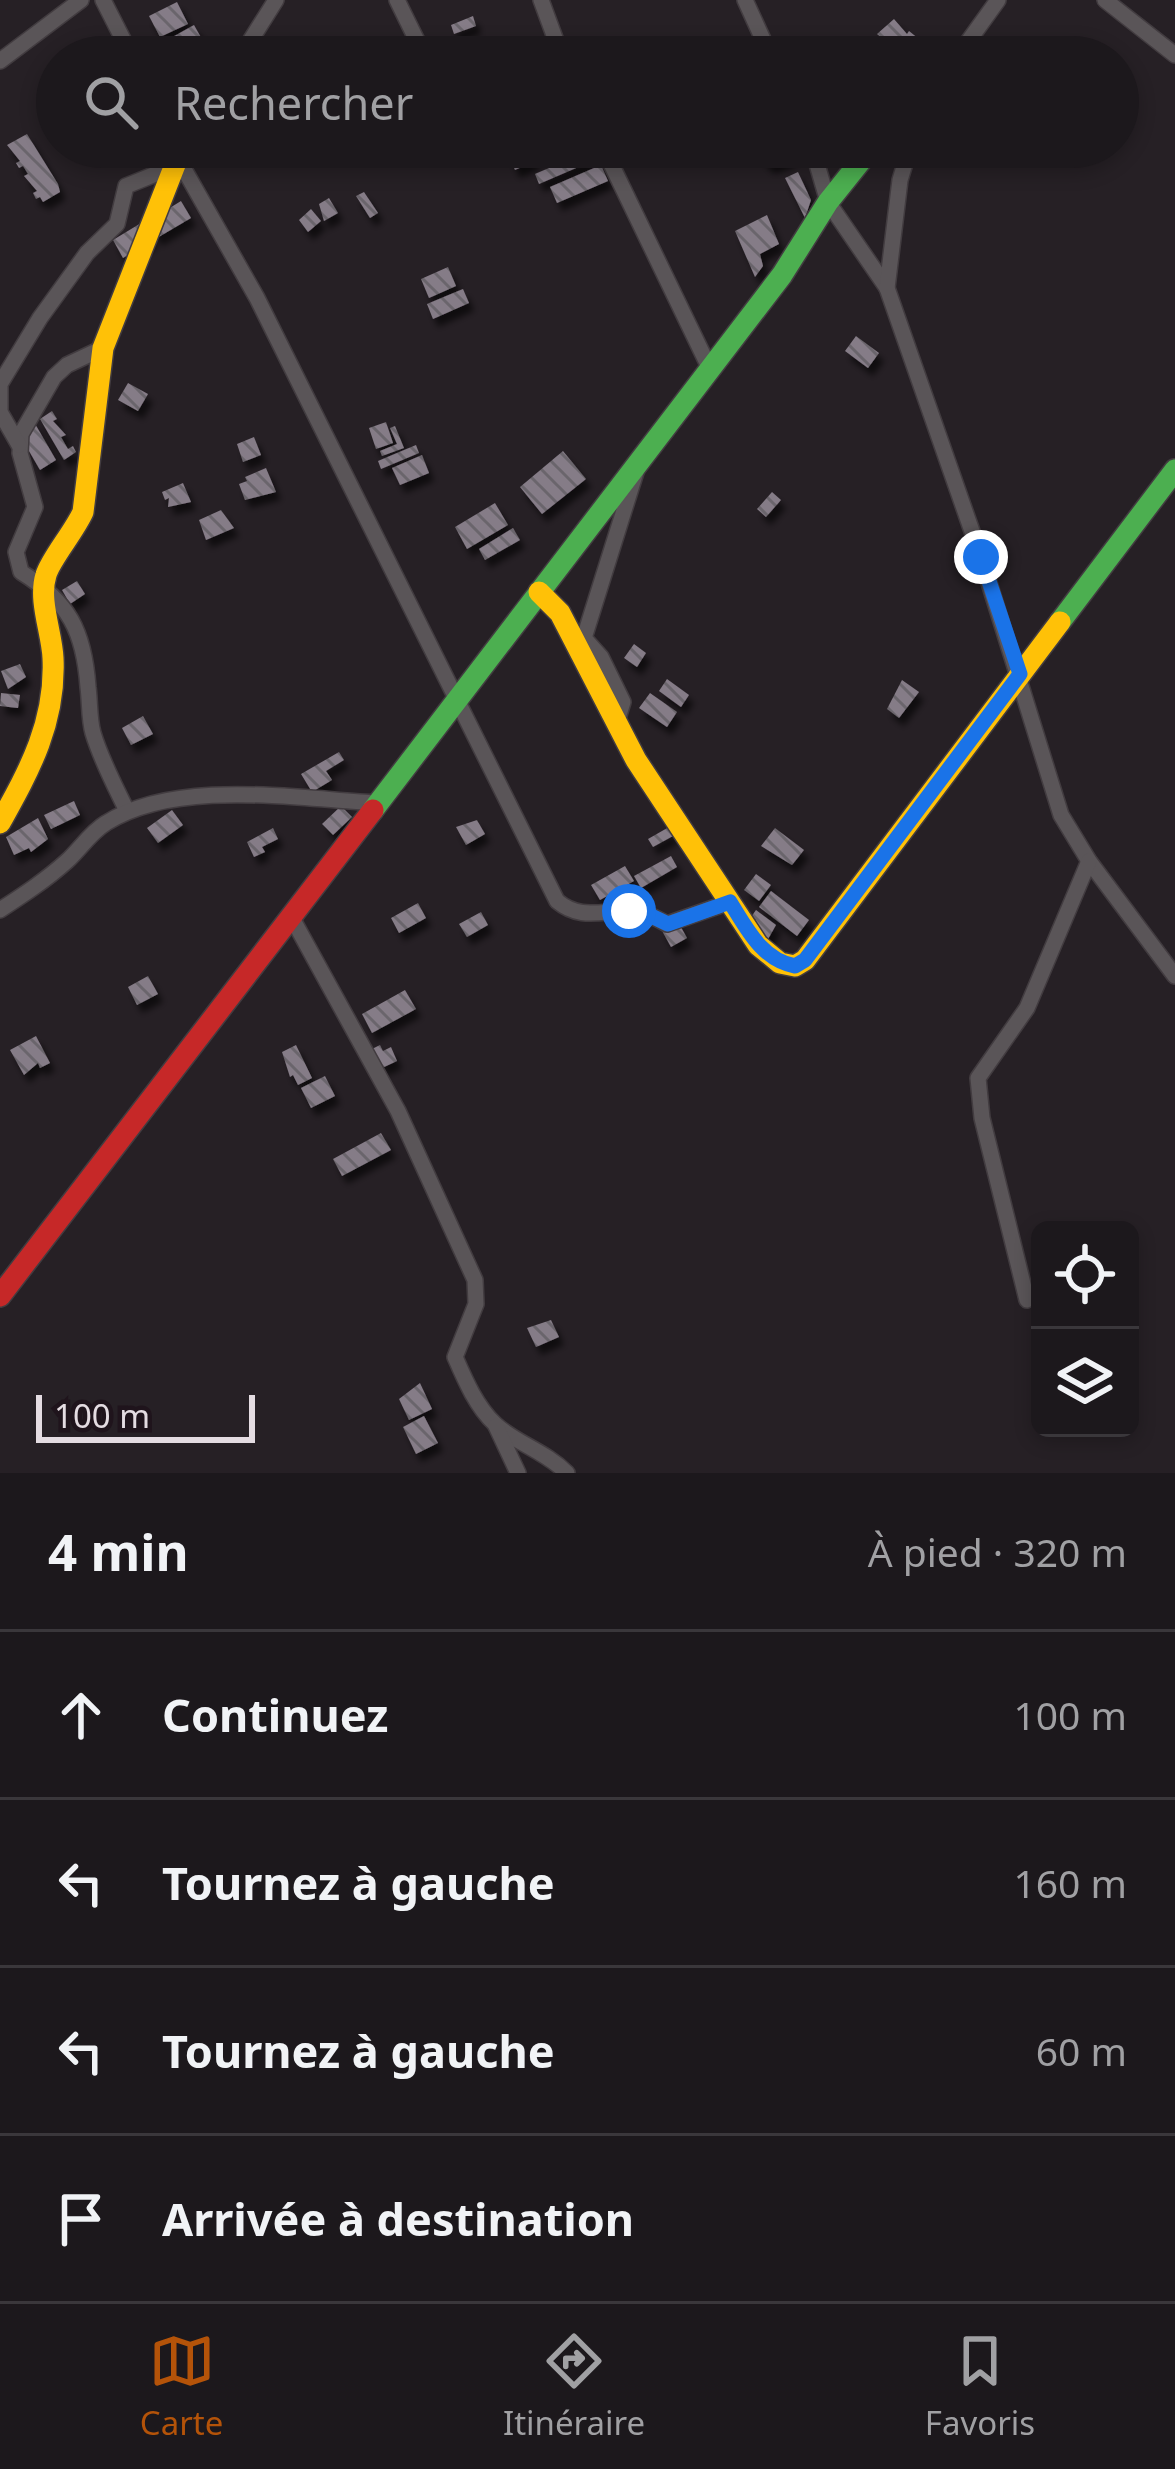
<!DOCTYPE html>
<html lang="fr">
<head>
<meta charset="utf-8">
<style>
	:root { --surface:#1c181c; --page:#252125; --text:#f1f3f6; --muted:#a0a0a3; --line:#3a373b; --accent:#b45309 }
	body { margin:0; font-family:"Noto Sans",sans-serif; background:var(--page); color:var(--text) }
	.controls { position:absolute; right:36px; bottom:36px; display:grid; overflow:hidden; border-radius:18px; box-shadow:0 6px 18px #0003 }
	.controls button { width:108px; height:108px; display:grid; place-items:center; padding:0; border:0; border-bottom:3px solid var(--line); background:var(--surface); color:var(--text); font:60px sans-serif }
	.scale { position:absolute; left:36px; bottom:30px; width:219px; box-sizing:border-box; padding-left:12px; border:6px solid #e4dce2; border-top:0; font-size:33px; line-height:42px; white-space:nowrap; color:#e4dce2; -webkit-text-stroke:9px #1f141c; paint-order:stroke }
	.stop { position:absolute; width:36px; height:36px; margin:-27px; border:9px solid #1a73e8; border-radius:50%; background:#fff }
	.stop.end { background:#1a73e8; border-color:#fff; box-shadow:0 3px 12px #0008 }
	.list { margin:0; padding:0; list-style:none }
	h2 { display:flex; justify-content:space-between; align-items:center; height:156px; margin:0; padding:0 48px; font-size:51px }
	h2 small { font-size:39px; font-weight:400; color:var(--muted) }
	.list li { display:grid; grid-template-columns:78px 1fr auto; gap:36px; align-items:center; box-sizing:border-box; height:168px; padding:0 48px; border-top:3px solid var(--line) }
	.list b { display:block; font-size:45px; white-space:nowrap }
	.list em { font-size:39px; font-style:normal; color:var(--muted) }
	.icon { flex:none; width:66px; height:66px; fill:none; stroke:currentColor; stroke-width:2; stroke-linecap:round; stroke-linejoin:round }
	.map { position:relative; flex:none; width:1175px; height:1473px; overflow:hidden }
	.search { position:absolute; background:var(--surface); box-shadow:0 6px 18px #0003; left:36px; right:36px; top:36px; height:132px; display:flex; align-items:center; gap:30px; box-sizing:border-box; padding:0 42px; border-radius:66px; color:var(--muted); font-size:45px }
	.sheet { height:828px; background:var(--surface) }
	nav { display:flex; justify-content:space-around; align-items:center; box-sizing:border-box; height:168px; border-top:3px solid var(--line); background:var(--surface); font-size:33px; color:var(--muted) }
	nav a { display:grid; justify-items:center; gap:6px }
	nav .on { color:var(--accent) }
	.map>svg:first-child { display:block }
	.building { fill:url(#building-back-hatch); filter:url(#shadow) }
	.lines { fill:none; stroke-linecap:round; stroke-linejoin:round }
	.street-casing { stroke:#423c40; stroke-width:18 }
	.fast-casing { stroke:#423c40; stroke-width:24 }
	.slow-casing { stroke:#423c40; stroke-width:24 }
	.jam-casing { stroke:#423c40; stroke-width:24 }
	.street { stroke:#5a5558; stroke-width:15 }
	.fast { stroke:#4caf50; stroke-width:21 }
	.slow { stroke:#ffc107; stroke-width:21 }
	.jam { stroke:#c62828; stroke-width:21 }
	.route { stroke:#1a73e8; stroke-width:15 }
</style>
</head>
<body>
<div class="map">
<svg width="1175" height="1473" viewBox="0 0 1175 1473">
	<defs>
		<pattern id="building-back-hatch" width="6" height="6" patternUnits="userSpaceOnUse" patternTransform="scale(3)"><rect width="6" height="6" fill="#857c87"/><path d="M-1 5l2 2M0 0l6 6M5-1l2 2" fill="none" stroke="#6b656c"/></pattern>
		<filter id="shadow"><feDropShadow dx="5" dy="8" stdDeviation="3" flood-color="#0009"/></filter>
	</defs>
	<rect width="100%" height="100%" fill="#262025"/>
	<!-- building -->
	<g class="building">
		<polygon points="177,2 188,24 160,37 149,16"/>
		<polygon points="473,16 476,26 454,34 451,25"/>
		<polygon points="894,19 907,34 909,31 919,39 917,42 926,49 920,57 905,57 877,34"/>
		<polygon points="194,25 203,41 169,57 162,43"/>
		<polygon points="386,39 394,57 349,57"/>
		<polygon points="27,134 58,184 60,192 43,202 40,197 36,199 33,193 37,191 24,176 28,174 23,166 19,168 16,163 20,161 7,145"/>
		<polygon points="523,147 529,147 535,161 515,170 508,154"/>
		<polygon points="784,148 792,158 770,166 760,157"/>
		<polygon points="593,149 597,159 539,184 535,174"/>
		<polygon points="601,165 608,181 557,203 550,187"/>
		<polygon points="798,172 811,200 805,218 785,178"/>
		<polygon points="364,192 378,213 370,218 356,196"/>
		<polygon points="329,198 338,213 324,221 319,204"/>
		<polygon points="181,201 191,218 157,238 147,222"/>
		<polygon points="311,209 321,221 308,232 299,220"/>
		<polygon points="767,215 779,244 760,254 763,266 755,277 735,231"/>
		<polygon points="141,223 152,240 123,258 113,240"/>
		<polygon points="448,267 456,286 429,298 421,279"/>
		<polygon points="463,289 469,303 433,319 427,304"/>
		<polygon points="856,336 879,353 868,368 845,351"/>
		<polygon points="128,383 148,394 138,411 118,400"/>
		<polygon points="52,411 57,419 53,421 66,435 61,437 68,449 73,446 76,452 64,460 40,419"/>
		<polygon points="34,422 56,460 40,470 18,432"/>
		<polygon points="386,422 393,443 376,449 369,428"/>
		<polygon points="395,426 404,448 382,456 380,451 397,444 390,428"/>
		<polygon points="254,437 261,455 243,462 237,444"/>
		<polygon points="416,445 419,453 381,469 378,461"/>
		<polygon points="563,451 586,479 542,514 520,487"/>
		<polygon points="422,455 429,473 400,485 392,468"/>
		<polygon points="266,468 276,492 245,500 239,484 247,481 245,477"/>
		<polygon points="183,483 191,502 168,507 169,498 165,500 162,492"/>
		<polygon points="772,492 781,500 766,517 757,509"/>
		<polygon points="495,503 508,525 467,549 455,527"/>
		<polygon points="221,510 234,528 206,540 199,520"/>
		<polygon points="513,528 520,540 485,560 479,549"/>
		<polygon points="77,581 85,594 70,604 62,590"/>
		<polygon points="634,644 646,653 637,667 624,658"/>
		<polygon points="20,664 26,677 8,689 1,671"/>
		<polygon points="667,679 689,695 681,707 659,691"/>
		<polygon points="902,680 919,692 899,718 887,709"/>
		<polygon points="1,693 20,695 18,708 0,706"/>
		<polygon points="650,693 677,712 667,727 639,708"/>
		<polygon points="143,716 153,734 131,745 122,728"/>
		<polygon points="339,752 344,760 326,771 332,780 312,792 301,774"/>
		<polygon points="74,801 80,815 51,829 44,815"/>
		<polygon points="341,806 352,817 333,835 322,824"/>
		<polygon points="172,810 183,825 158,843 147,828"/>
		<polygon points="38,818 48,839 31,852 29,848 14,855 6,837"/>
		<polygon points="477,820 485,834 466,845 456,827"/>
		<polygon points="669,827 673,836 653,847 648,839"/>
		<polygon points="273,828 278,839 262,847 265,852 254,857 247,842"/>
		<polygon points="775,828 804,850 792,865 761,846"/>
		<polygon points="671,856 677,867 641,888 634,876"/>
		<polygon points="625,866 634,881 600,900 591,885"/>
		<polygon points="756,874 771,885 759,901 744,890"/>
		<polygon points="771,891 809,920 797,936 759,907"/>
		<polygon points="418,903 426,918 399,933 391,918"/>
		<polygon points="756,910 776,925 763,948 745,935 756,920 751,917"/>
		<polygon points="481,912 488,925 467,937 459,924"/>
		<polygon points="677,920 687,938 671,947 661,929"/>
		<polygon points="148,976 158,994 137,1005 128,987"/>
		<polygon points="405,990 416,1009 372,1033 362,1014"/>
		<polygon points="36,1036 50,1063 40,1068 38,1063 24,1075 10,1050"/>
		<polygon points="296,1045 312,1078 298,1085 293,1075 290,1077 282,1052"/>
		<polygon points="380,1045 383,1051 391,1047 397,1061 382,1068 372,1049"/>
		<polygon points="325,1076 335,1096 311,1108 301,1088"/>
		<polygon points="381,1133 391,1150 342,1176 333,1159"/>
		<polygon points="551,1320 559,1337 536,1347 527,1328"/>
		<polygon points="420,1383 432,1409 409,1420 399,1399"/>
		<polygon points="424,1416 438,1443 416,1454 403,1427"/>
	</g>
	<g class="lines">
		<defs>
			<g id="street">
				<polyline points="103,0 132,57"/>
				<polyline points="397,0 425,57"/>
				<polyline points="541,0 562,57"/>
				<polyline points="745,0 771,57"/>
				<polyline points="1105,0 1175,55"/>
				<polyline points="240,57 276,0"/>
				<polyline points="957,57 998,0"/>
				<polyline points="0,61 81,0"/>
				<polyline points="603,147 710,369"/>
				<polyline points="812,147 828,202 887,288"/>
				<polyline points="827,147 866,152"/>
				<polyline points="910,147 900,180 887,288 981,557 1061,815 1089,861 1175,976"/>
				<path d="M176 155 257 298 557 901C581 921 602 910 631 911 645 912 656 918 667 924L730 902"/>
				<path d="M103 348 67 365 54 377 21 434 20 453 35 507 16 552 21 572C69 602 84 631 88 687 90 702 89 719 93 733 101 760 115 786 127 811"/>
				<polyline points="19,445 0,412 0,384 40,318 87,253 117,224 126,186 158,173 174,158"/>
				<polyline points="618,718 623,702 601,657 584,638 637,469"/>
				<path d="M0 910C23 895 46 880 67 861 80 849 91 832 106 823 177 778 298 799 379 803"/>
				<path d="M292 918 398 1111 475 1280 476 1304 455 1357C465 1380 476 1406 495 1424 515 1443 545 1451 567 1473"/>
				<polyline points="1027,1300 982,1118 978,1078 1027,1008 1089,861"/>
				<polyline points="496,1426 518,1473"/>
			</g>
			<g id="fast">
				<polyline points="1060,622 1175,470"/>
				<polyline points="373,810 782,275 828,202 872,147"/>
			</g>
			<g id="slow">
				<polyline points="539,592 560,613 636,760 758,945 780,963 795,966 805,960 1060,622"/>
				<path d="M0 823C30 769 56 722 53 658 52 633 38 600 46 575 50 560 74 532 83 512L103 348 182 147"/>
			</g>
			<polyline id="jam" points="0,1296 373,810"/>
		</defs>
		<!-- street casing -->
		<use href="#street" class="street-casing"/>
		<!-- fast casing -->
		<use href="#fast" class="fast-casing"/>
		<!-- slow casing -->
		<use href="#slow" class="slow-casing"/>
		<!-- jam casing -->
		<use href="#jam" class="jam-casing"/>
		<!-- street -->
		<use href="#street" class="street"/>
		<!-- fast -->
		<use href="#fast" class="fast"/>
		<!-- slow -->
		<use href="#slow" class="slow"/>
		<!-- jam -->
		<use href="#jam" class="jam"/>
	</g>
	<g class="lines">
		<!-- route -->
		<path class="route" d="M629 911 645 913 668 924 730 902C747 929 762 960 795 966L805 960 1020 674 981 557"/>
	</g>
</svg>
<div class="controls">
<button><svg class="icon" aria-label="locate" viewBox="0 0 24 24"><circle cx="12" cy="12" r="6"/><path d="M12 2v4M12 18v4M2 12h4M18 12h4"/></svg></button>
<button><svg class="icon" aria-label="layers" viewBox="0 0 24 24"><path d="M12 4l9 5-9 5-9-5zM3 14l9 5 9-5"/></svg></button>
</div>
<div class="scale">100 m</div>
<div class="stop" style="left:629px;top:911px"></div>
<div class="stop end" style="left:981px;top:557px"></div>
<div class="search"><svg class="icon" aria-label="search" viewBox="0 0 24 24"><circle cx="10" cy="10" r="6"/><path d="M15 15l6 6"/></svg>Rechercher</div>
</div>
<section class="sheet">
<h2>4 min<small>À pied · 320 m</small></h2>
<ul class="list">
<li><svg class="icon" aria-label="ahead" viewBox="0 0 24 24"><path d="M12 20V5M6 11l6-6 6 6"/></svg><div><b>Continuez</b></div><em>100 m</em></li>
<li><svg class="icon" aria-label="left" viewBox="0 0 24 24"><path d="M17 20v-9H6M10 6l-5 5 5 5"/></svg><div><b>Tournez à gauche</b></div><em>160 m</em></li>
<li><svg class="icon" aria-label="left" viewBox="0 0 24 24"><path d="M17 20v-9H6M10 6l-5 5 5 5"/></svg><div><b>Tournez à gauche</b></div><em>60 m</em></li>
<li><svg class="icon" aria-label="arrive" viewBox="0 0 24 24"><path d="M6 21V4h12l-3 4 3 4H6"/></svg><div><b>Arrivée à destination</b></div></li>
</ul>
</section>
<nav>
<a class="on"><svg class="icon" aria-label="map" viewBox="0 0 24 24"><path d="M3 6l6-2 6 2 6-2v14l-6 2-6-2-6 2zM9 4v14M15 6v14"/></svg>Carte</a>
<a><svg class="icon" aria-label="directions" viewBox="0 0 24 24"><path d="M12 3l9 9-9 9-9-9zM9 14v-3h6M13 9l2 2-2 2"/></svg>Itinéraire</a>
<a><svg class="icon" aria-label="saved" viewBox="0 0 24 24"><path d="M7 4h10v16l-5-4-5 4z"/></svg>Favoris</a>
</nav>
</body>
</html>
